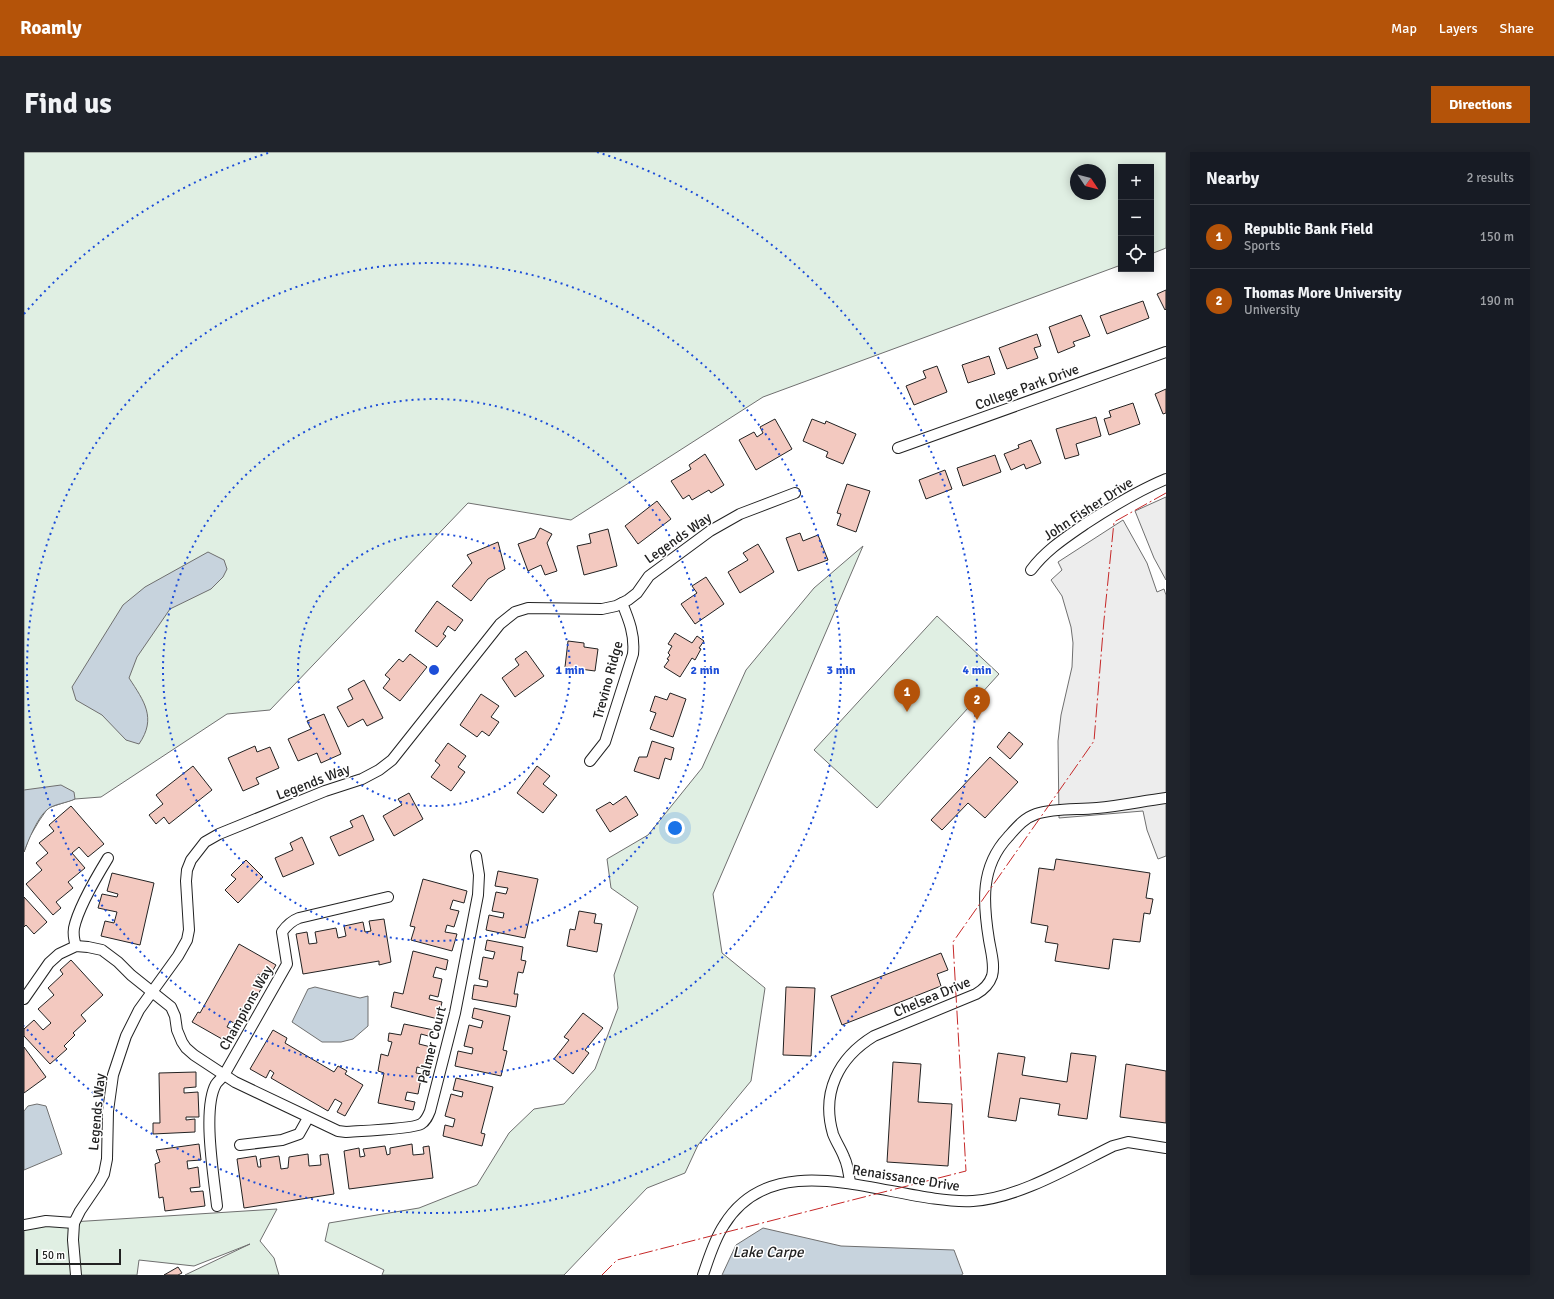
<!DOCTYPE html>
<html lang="en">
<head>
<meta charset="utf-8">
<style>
	:root { --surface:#171b24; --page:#20242c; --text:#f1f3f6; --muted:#9ea1a6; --line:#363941; --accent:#b45309 }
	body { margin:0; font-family:Signika,sans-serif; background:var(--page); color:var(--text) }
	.controls { position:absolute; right:12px; top:12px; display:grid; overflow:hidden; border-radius:0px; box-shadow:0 2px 10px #0003 }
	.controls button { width:36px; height:36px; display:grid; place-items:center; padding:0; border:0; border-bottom:1px solid var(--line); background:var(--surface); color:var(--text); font:20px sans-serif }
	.compass { position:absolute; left:1046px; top:12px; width:36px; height:36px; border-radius:50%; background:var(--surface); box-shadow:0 2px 10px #0003; rotate:125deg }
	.scale { position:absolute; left:12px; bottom:10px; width:85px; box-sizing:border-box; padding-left:4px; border:2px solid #222; border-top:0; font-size:11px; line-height:14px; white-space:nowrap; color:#222; -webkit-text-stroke:3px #fff; paint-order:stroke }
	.you { position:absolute; left:651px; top:676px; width:14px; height:14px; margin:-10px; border:3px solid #fff; border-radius:50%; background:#1a73e8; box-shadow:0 0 0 6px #1a73e833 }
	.badge { display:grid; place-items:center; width:26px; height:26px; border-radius:50%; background:var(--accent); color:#fff; font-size:13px; font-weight:700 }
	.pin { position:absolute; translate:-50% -33px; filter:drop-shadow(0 1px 2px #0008) }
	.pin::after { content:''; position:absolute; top:21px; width:14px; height:12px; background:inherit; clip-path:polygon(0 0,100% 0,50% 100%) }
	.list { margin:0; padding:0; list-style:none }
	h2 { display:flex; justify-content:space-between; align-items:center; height:52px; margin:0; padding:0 16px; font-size:17px }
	h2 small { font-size:13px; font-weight:400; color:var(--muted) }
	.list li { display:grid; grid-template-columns:26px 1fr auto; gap:12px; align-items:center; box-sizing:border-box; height:64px; padding:0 16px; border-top:1px solid var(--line) }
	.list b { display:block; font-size:15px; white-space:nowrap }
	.list p { margin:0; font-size:13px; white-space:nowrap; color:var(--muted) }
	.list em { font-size:13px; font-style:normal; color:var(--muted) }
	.icon { flex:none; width:22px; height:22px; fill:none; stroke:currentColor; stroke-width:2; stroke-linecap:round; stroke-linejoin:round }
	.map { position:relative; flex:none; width:1142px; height:1123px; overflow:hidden; border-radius:0px }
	header { display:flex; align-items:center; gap:24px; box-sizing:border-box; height:56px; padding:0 20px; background:var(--accent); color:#fff }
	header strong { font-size:19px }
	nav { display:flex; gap:22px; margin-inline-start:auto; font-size:14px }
	.intro { display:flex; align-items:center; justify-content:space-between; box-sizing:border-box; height:96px; padding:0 24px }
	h1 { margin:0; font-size:28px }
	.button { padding:10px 18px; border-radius:0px; background:var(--accent); color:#fff; font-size:14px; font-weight:700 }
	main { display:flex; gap:24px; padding:0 24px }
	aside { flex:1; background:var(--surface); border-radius:0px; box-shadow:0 2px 10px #0003 }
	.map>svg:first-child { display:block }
	.green { fill:#e0efe3; stroke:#6f6f6f; fill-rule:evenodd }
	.parking { fill:#ededed; stroke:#6f6f6f }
	.water { fill:#c7d3dd; stroke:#6f6f6f }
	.building { fill:#f3c9c0; stroke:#222 }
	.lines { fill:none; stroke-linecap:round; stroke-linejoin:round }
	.minor-casing { stroke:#222; stroke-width:12 }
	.minor { stroke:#fff; stroke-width:10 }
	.power { stroke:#c62828; stroke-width:1; stroke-dasharray:14 3 2 3; stroke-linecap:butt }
	.ring { fill:none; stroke:#1d4ed8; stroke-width:2; stroke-dasharray:2 4 }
	.labels { text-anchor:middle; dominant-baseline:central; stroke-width:3; stroke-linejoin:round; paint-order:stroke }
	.street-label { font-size:14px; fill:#222; stroke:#fff }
	.water-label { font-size:15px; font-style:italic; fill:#222; stroke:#fff }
	.centre { fill:#1d4ed8; stroke:#fff; stroke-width:2 }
	.ring-label { font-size:12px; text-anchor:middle; font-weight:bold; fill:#1d4ed8; stroke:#fff; stroke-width:3; stroke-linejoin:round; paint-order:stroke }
</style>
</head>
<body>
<header>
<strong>Roamly</strong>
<nav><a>Map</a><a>Layers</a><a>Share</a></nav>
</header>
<div class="intro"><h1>Find us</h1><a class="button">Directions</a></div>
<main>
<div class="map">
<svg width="1142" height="1123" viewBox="0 0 1142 1123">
	<rect width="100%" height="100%" fill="#fff"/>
	<!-- green -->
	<g class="green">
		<path d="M0 0H1142V96L1127 102V15H1097V113L739 245 547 368 444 351 246 558 203 562 77 645 51 647 24 656 15 669 5 686 0 700ZM1052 18H1076V42H1052Z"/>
		<polygon points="839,394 689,742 698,801 741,836 727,929 674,993 661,1021 623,1036 540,1123 358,1123 360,1118 301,1089 305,1071 395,1056 453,1033 485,981 510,957 540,952 571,917 594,856 590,823 614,755 587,736 583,707 624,683 678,616 722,518 790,436"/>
		<polygon points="913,464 975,522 853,656 790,598"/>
		<polygon points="253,1057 236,1089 250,1106 255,1123 161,1123 226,1092 170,1114 115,1108 113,1123 0,1123 0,1073"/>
	</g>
	<!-- parking -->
	<g class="parking">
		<polygon points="1142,345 1142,428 1130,406 1111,359"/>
		<polygon points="1099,368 1123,411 1133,440 1140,437 1142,443 1142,704 1134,707 1123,678 1119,659 1035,666 1034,589 1037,563 1048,515 1049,491 1047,475 1038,444 1027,428 1038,418 1034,410"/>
	</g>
	<!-- water -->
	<g class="water">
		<path d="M184 400 200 408 203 417 199 425 187 437 146 457 113 505 105 526C120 549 133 566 115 592L102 588 78 563 52 548 48 535 99 453 121 435Z"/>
		<path d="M37 633 50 640 51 647C43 651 30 652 24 657 14 664 4 689 0 700V638Z"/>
		<polygon points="291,835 336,846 344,844 344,874 329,887 317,890 298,890 268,870 284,837"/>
		<polygon points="13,952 22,954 38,1002 0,1018 0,959 4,954"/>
		<polygon points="739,1076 817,1094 930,1098 939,1122 937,1123 698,1123 712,1093"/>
	</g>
	<!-- building -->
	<g class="building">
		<polygon points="1142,138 1142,157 1141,158 1133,142"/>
		<polygon points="1119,149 1125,166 1083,182 1076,164"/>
		<polygon points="1057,163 1066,184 1049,190 1051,194 1034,201 1025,175"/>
		<polygon points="1013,182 1017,194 1010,196 1014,206 983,217 975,196"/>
		<polygon points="965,204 971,222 944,231 938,213"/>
		<polygon points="913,214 923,240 890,253 882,234 902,226 899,219"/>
		<polygon points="1142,237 1142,261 1139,262 1131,242"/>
		<polygon points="1109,251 1116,272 1085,283 1080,267 1087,265 1085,259"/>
		<polygon points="1072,265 1077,284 1052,292 1055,303 1041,307 1032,277"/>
		<polygon points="751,267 768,297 732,318 715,288 730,280 733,285 739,281 736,275"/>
		<polygon points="788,267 801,272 802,269 832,282 819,312 802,305 804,300 779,289"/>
		<polygon points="1007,288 1017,311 1002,317 1000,312 987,318 980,302 995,296 994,293"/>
		<polygon points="681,302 700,333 687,341 685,338 668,348 665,343 659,347 647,329 667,317 665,313"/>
		<polygon points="971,303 977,320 939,334 933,316"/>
		<polygon points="921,318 928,337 902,347 895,328"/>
		<polygon points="823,332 846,339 832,380 813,373 817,362 813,361"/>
		<polygon points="633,349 647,367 614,392 601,374"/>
		<polygon points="516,376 528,382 523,391 533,419 521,423 517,413 504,419 494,392 511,386"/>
		<polygon points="584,377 593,414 560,423 553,394 567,391 565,382"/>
		<polygon points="776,381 779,389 794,383 804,408 774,419 762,386"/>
		<polygon points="474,390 481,417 464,427 447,449 428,434 448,411 443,403"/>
		<polygon points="734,392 750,420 716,441 704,420 724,408 719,401"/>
		<polygon points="682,425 700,452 671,472 657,452 673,441 668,434"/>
		<polygon points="413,449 439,468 431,479 424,474 419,482 422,484 413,495 391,479"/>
		<polygon points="651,481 668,491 673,484 680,489 675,496 677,497 671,508 668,506 656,525 640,515 645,508 643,507 646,503 644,501 648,494 644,492"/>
		<polygon points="544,489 560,491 560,495 574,497 571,519 541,515"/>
		<polygon points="502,499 520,524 491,545 478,526 495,513 491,507"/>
		<polygon points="386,502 403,515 376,549 359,536 366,527 361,523 375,507 379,510"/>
		<polygon points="340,528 359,566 343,574 339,567 324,575 313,555 329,547 324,537"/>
		<polygon points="646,541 662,547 649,585 626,577 632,561 626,559 631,544 643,548"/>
		<polygon points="457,542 475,554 467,565 475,570 465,584 458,579 453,585 436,573"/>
		<polygon points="300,562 317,602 297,611 293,601 274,609 264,587 287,577 283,569"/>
		<polygon points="985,580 999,592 986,607 973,595"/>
		<polygon points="628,589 650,596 647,608 641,606 635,627 610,619 615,605 623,605"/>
		<polygon points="424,591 442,604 434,615 441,620 427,639 407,625 416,613 411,609"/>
		<polygon points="231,594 233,600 246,595 255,616 232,626 235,632 219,639 204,606"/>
		<polygon points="966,605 994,630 961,666 944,651 918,678 907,668"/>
		<polygon points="169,614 188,638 145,672 140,665 132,672 125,663 139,652 132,643"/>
		<polygon points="513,614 526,624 519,632 533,643 519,661 493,641"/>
		<polygon points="385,641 399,667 370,684 359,664 378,653 374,647"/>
		<polygon points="602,644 614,663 586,680 572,658 586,650 589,653"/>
		<polygon points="47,654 80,692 64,705 55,695 48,701 61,716 44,730 49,736 32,750 37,756 29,763 2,732 18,718 12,711 24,701 15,691 30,679 25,673"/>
		<polygon points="339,663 350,688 315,704 306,685 329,675 326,669"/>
		<polygon points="278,685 290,712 259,725 251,706 269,698 266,691"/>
		<polygon points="1032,707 1126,721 1122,746 1129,747 1126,762 1120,761 1116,790 1089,787 1085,817 1031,809 1034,792 1021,790 1024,774 1007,771 1015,716 1030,718"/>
		<polygon points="222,708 239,725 214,751 201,738 212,727 207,723"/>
		<polygon points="474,719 514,727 501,786 462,778 465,763 479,766 480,761 468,759 472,740 482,742 484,736 471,734"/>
		<polygon points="88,721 130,731 116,793 77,784 81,769 90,771 93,760 74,756 78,742 93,745 94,742 83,739"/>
		<polygon points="399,727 443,739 440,751 429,748 426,757 435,759 430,775 423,773 421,780 433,782 428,799 387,788 391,775 386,774"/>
		<polygon points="0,745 23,770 10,782 2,773 0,775"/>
		<polygon points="555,759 572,762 570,771 578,772 573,800 543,794 546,777 551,778"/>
		<polygon points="360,767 367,810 355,813 355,809 279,822 272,782 283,780 285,792 293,791 291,780 312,776 314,786 322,784 320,774 339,770 341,780 347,779 345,769"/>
		<polygon points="463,788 499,795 497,808 502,809 499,821 494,820 490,842 494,842 492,855 448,847 450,833 463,835 464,829 455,827 459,805 469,807 471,800 461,798"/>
		<polygon points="215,792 252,813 243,828 234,822 232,825 241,830 216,874 206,869 203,875 212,879 205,891 168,870 174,860 176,861"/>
		<polygon points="389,799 424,808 422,818 412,815 409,825 418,827 414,845 406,843 405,847 418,850 414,867 367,855 370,840 379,842"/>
		<polygon points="917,801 924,818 913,822 917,834 818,873 807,844"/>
		<polygon points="47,808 79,843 57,863 62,869 49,881 51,883 40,894 43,897 26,912 0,884 0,877 10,868 19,878 27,871 14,857 30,843 24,836 39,822 36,818"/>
		<polygon points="762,835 791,836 787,904 759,903"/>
		<polygon points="450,856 486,864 479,898 483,899 477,924 431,914 434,899 448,902 449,896 440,894 445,873 457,876 459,869 448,866"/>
		<polygon points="559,861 579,876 561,898 565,901 549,922 530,907 545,888 540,885"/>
		<polygon points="380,872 410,878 408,885 397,882 395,892 407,895 402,917 393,915 392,921 398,922 394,942 383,940 381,948 391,950 389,958 354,951 360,921 354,919 357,902 364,904 368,890 364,889 365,881 377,883"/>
		<polygon points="249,878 263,886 261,891 310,920 314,914 323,919 321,922 339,933 321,964 313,960 318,951 311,947 304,959 247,926 250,921 246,918 242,926 226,917"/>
		<polygon points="0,895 22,925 0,941"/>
		<polygon points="974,901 1001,905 998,923 1043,930 1047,901 1072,904 1063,967 1034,963 1036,952 996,946 992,969 964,965"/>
		<polygon points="869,910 897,912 894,950 928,952 924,1014 863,1010"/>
		<polygon points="1102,912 1142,919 1142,971 1096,965"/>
		<polygon points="172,920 172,935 160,936 160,941 174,940 175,965 162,965 162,968 171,967 171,980 129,982 129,971 136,971 135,921"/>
		<polygon points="432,926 469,935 457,981 461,982 458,994 419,984 421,973 429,975 431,967 421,964 427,942 438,945 439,940 429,938"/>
		<polygon points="175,992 177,1008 163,1009 164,1017 174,1015 176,1035 166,1036 167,1040 179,1039 181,1054 141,1059 139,1045 135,1046 131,1012 136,1010 132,998"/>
		<polygon points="388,992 389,1003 400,1002 399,995 405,994 409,1026 325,1037 320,999 335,996 336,1005 341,1004 339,997 361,994 363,1003 366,1002 366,996"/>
		<polygon points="284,1002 285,1014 297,1013 296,1003 304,1002 310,1042 220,1056 213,1007 232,1004 234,1015 237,1015 236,1007 255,1004 257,1017 264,1016 265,1005"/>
		<polygon points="154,1115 158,1121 154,1123 140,1123"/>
	</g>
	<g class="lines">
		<defs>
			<g id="minor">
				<polyline points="874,296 1142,200"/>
				<path d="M1007 418C1022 398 1041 386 1061 372 1087 355 1113 339 1142 327"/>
				<path d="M566 609 581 590 609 502C611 483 605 468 598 451"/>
				<path d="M52 794C50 788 49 782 50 776 54 757 73 724 84 706"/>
				<path d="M0 847 25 811 35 802 52 794 64 795 78 798 94 810 107 823 147 855 151 864 153 878 158 890 162 896 170 903 211 930 314 979 322 980C336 979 389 977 397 972 402 969 404 964 406 959L431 861 454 743 455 723 452 704"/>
				<polyline points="216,993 258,988 275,982 284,966"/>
				<path d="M826 1031C825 1022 824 1013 820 1005 817 997 812 990 809 982 797 941 814 906 850 884L952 842C959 838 965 833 968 824 971 813 967 800 965 788 959 751 956 715 984 685 992 676 1000 666 1012 662 1031 656 1053 658 1073 656 1096 654 1119 649 1142 646"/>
				<path d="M193 1054C190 1025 178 957 192 932 194 929 198 926 200 923L263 812 258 780C263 773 267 769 275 766L364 745"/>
				<polyline points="0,1073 22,1069 50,1071"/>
				<polyline points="52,1123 49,1088 50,1071 56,1059 75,1031 80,1022 83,1007 84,959 89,923 102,884 115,858 154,804 163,788 165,778 162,729 163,718 167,708 181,690 195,682 301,639 338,627 355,618 368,608 476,472 491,460 504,456 578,457 592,454 604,448 613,441 625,424 686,379 716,362 771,341"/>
				<path d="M679 1123C685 1106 690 1088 700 1073 753 987 871 1053 949 1049 995 1046 1048 1014 1089 994L1104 990 1142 996"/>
			</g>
		</defs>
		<!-- minor casing -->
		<use href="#minor" class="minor-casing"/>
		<!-- minor -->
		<use href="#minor" class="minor"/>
		<!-- power -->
		<polyline class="power" points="578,1123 593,1108 942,1019 929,790 1070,589 1080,468 1090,370 1142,341"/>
	</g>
	<!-- distance rings -->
	<g class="ring">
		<circle cx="410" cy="518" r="136"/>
		<circle cx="410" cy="518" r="271"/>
		<circle cx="410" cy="518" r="407"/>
		<path d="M0 162A543 543 0 0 1 247 0M573 0A543 543 0 1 1 0 874"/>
	</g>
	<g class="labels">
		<!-- street labels -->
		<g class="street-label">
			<text transform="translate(1003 235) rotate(-20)">College Park Drive</text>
			<text transform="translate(1064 357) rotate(-33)">John Fisher Drive</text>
			<text transform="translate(654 386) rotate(-35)">Legends Way</text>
			<text transform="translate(584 528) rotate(-75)">Trevino Ridge</text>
			<text transform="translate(289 630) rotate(-21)">Legends Way</text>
			<text transform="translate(908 845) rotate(-23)">Chelsea Drive</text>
			<text transform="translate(222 856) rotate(-61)">Champions Way</text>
			<text transform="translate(408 893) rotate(-76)">Palmer Court</text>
			<text transform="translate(73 960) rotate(-85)">Legends Way</text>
			<text transform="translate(882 1026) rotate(9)">Renaissance Drive</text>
		</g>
		<!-- water labels -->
		<g class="water-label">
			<text x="744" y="1100">Lake Carpe</text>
		</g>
	</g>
	<circle cx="410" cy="518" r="6" class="centre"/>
	<g class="ring-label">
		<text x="546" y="522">1 min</text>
		<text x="681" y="522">2 min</text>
		<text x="817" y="522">3 min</text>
		<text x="953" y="522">4 min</text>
	</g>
</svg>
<div class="controls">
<button>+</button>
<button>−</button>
<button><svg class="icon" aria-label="locate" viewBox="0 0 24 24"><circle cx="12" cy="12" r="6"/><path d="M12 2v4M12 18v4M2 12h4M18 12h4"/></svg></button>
</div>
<svg class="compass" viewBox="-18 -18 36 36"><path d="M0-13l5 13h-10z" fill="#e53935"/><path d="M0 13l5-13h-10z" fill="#9ea1a6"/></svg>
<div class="scale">50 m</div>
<div class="you"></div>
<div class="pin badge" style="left:883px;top:560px">1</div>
<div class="pin badge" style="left:953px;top:568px">2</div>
</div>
<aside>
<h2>Nearby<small>2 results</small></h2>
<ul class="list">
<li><span class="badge">1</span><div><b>Republic Bank Field</b><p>Sports</p></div><em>150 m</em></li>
<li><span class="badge">2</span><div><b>Thomas More University</b><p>University</p></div><em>190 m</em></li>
</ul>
</aside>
</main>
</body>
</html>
